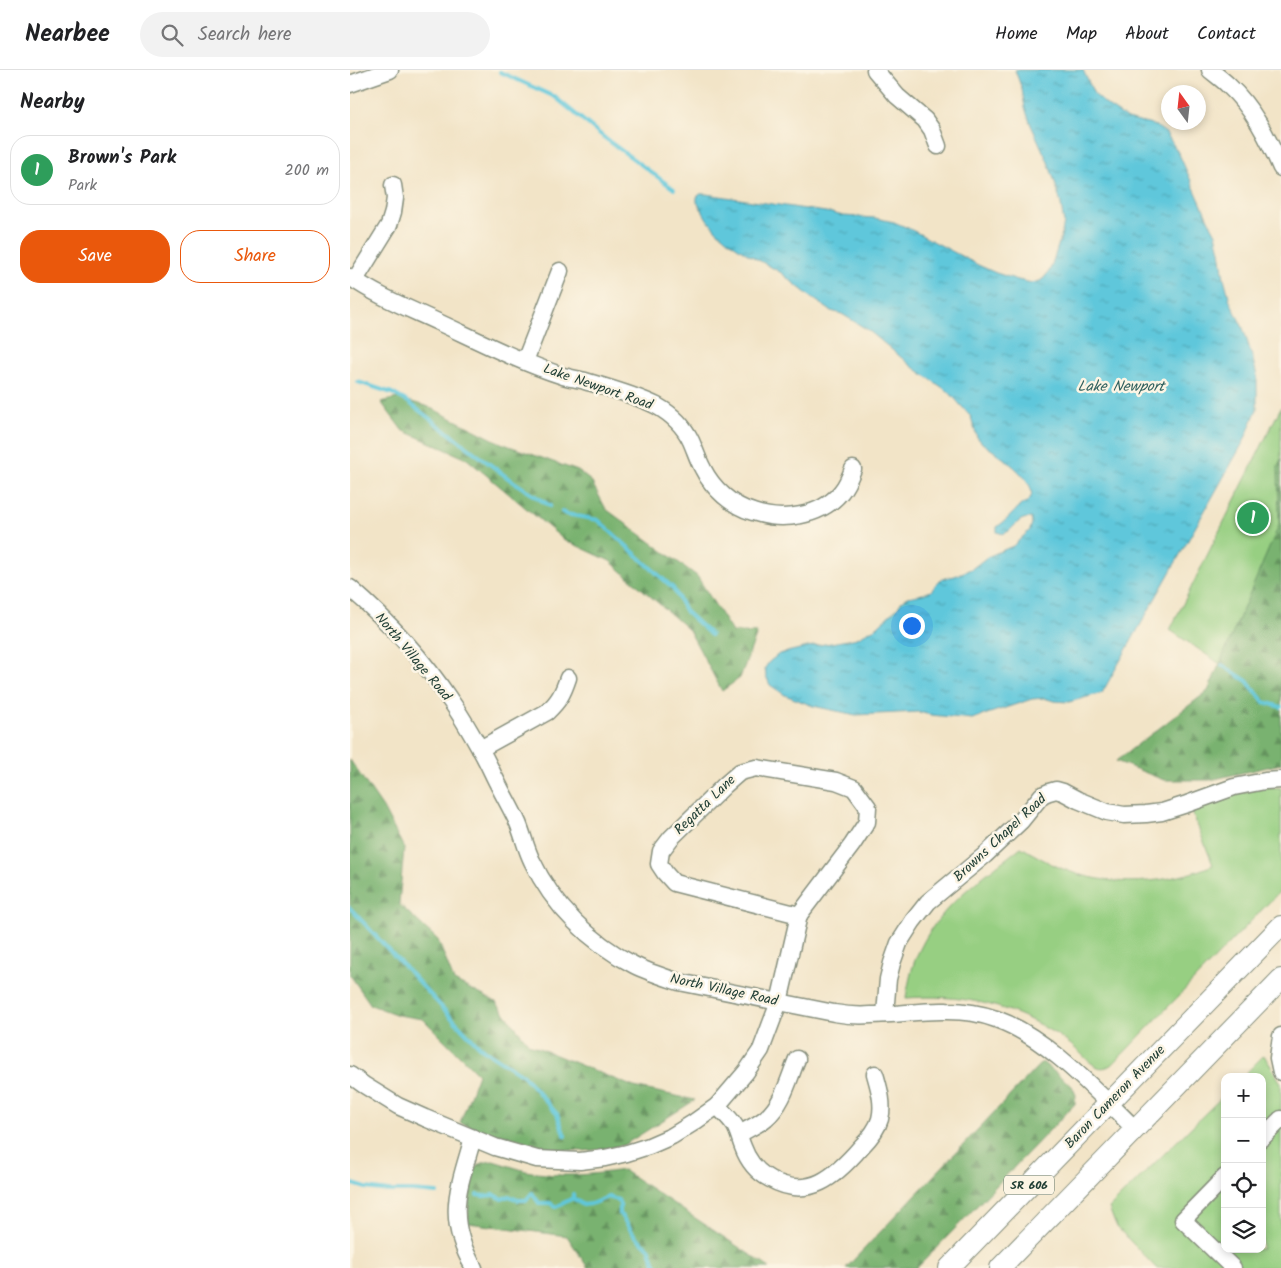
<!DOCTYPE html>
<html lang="en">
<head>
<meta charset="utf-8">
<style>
	:root { --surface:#fff; --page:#f2f2f2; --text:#202124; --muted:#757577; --line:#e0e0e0; --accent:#ea580c }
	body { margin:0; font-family:Kalam,sans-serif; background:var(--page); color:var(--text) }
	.controls { position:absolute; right:15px; bottom:15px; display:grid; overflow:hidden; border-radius:10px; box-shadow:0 2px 8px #0003 }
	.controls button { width:45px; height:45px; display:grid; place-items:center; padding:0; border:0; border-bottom:1px solid var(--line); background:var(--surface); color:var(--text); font:25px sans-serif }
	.compass { position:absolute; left:811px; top:15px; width:45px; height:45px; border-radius:50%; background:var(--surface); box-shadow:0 2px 8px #0003; rotate:345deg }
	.you { position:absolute; left:561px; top:555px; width:18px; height:18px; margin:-12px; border:4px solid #fff; border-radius:50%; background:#1a73e8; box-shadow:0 0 0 8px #1a73e833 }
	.badge { display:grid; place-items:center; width:32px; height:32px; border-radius:50%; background:var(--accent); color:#fff; font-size:16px; font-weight:700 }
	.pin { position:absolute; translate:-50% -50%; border:2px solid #fff; box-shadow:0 1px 5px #0006 }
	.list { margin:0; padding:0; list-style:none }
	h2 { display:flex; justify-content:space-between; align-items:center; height:65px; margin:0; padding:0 20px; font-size:21px }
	h2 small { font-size:16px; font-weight:400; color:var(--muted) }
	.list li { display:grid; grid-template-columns:32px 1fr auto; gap:15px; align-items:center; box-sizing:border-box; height:70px; margin:0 10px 10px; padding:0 10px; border:1px solid var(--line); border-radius:20px }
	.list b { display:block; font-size:19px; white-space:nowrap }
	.list p { margin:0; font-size:16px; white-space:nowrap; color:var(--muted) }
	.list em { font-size:16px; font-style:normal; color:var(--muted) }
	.actions { display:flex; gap:10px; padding:15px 20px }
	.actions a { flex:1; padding:11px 0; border:1px solid var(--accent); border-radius:20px; text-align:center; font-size:18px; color:var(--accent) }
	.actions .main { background:var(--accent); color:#fff }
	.icon { flex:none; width:28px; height:28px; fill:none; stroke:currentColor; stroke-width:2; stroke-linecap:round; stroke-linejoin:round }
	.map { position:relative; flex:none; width:931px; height:1198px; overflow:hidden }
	header { display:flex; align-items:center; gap:30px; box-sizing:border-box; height:70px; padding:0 25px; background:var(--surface); border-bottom:1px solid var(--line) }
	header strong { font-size:24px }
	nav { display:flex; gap:28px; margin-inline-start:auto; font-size:18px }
	.search { width:350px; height:45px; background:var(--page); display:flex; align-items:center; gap:12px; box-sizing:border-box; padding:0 18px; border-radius:28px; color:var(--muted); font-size:19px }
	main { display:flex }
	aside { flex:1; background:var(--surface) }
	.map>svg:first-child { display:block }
	.green { fill:#97cf82; stroke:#5b865b }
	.forest { fill:url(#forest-firs); stroke:#4c7852 }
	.water { fill:url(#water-ripples); stroke:#3f8288 }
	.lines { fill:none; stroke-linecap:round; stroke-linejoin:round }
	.stream { stroke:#5fc7db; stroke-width:4 }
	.minor-casing { stroke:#88907e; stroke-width:19 }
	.major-casing { stroke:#88907e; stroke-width:22 }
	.minor { stroke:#fff; stroke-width:16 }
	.major { stroke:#fff; stroke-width:20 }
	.labels { text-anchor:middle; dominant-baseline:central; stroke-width:5; stroke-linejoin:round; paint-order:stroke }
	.shield { fill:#fcf5e5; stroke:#617469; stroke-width:1 }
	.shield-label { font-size:12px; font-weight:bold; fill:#1f3d34 }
	.street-label { font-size:14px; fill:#1f3d34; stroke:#fcf5e5 }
	.water-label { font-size:15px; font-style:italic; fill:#2f605e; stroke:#fcf5e5 }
</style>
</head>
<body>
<header>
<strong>Nearbee</strong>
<div class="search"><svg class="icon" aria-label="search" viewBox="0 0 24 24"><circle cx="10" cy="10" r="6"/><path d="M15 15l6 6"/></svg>Search here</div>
<nav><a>Home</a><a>Map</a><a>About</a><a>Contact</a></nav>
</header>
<main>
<aside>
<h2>Nearby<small></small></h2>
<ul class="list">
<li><span class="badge" style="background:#2e9e5b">1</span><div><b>Brown's Park</b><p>Park</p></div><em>200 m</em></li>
</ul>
<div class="actions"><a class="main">Save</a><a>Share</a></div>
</aside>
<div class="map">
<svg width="931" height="1198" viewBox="0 0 931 1198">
	<defs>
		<pattern id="forest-firs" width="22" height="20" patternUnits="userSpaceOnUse" patternTransform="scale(1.25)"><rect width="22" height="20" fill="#79b270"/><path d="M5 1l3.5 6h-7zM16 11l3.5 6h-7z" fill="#63925d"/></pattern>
		<pattern id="water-ripples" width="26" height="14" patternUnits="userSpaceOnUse" patternTransform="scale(1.25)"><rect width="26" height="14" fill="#5fc7db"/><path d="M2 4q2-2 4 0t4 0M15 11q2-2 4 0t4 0" fill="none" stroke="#4ea3b2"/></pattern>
	</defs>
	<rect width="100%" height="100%" fill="#fcf5e5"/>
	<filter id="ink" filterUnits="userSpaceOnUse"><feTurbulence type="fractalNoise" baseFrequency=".02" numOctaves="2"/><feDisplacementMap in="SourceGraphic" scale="10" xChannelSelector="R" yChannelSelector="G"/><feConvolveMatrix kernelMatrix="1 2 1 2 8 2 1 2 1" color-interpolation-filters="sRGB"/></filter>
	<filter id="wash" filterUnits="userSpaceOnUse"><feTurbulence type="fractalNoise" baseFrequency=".0096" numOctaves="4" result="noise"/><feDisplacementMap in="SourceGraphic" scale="20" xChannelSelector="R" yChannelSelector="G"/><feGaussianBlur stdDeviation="1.12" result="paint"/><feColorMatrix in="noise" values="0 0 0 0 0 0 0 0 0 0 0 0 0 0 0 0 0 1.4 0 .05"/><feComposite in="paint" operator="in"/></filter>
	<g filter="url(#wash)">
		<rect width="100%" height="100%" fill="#f2e4c7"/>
		<!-- green -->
		<g class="green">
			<polygon points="931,337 931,635 820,560"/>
			<path d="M920 717 931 718V820L762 995C757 997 753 999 748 997 740 994 733 985 727 980 719 973 709 965 699 960 654 933 608 924 556 928 559 911 562 894 570 879 592 833 632 808 671 777 685 785 698 793 713 799 761 818 816 815 863 795L841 739 883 724Z"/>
			<polygon points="914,985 931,1013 931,1198 806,1198 766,1156 759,1138 875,1024 875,1179 912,1179 912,1007 892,1007"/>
		</g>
		<!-- forest -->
		<g class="forest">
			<polygon points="48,328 79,337 151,373 228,401 241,411 256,439 347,506 382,562 407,563 390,608 372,621 339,560 260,491 213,469 117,389 52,360 31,332"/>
			<polygon points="931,389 931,694 860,710 814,710 766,691 858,621 929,455 928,396"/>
			<polygon points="0,690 33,738 54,778 49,834 88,870 104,911 146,932 179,974 284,1017 345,1030 274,1075 254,1079 233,1081 197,1079 167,1072 110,1053 128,1004 73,949 48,945 21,935 0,905"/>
			<polygon points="692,992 722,1016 726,1025 725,1034 567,1198 496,1198"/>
			<path d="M143 1091C154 1094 165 1098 176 1101 209 1108 240 1105 273 1100L420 1198H238L217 1166 118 1153C118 1140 120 1105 128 1096 132 1092 137 1092 143 1091Z"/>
		</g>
		<!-- water -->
		<path class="water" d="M665 0H733L744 24 759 37 777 49 806 56 816 63 829 84 858 149 866 164 870 181 874 208 880 231 893 258 902 286 907 306V339L894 371 752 623 719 632 704 631 694 628 682 629 622 649 581 645 568 642 506 645 463 636 435 625 420 615 416 606 415 598 419 592 429 584 458 577 498 570 507 568 527 557 548 537 552 531 558 527 573 524 581 521 591 509 605 506 623 498 637 487 663 476 680 460 682 453 681 448C666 447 665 460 653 464L647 462V457C652 453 658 449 662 444 665 442 667 438 670 436 673 433 677 433 680 429 691 411 643 381 632 373L627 367 621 347 599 322 564 298 518 260 492 244 481 241 471 234 457 224 430 202 396 183 380 172 366 160 357 149 347 132V127L350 124H356L482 143 493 146 525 148 544 152 560 159 628 195 646 203 668 210 682 213 690 211 694 208 700 200 711 167 714 153 711 134 705 112 698 92 681 55 675 38 672 19Z"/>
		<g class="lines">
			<!-- stream -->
			<g class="stream">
				<polyline points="150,2 205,27 256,69 324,119"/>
				<polyline points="8,312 42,323 58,332 158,408 200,436"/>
				<polyline points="212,442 216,444 248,450 323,518 336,542 361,565"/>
				<polyline points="872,595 897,611 914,632 931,637"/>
				<polyline points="0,838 100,946 131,978 173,1005 207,1044 215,1066"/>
				<polyline points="0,1113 16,1118 38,1121 62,1121 87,1123"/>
				<polyline points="223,1124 223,1128 233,1135 241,1134 258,1127 268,1130 270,1135 270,1144 285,1166 299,1178 306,1196 310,1198"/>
				<polyline points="127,1125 133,1126 145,1125 152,1129 159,1126 168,1130 176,1130 182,1123 189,1133 200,1133 206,1137 223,1128"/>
			</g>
		</g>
	</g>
	<g filter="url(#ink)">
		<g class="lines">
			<defs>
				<g id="minor">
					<polyline points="525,0 547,26 575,50 582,60 588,76"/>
					<path d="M860 0C866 5 873 10 878 15 903 38 918 68 931 98"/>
					<polyline points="0,14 40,0"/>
					<path d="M0 207C27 226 58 238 88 252 129 271 170 292 213 306 220 308 228 309 235 311 259 318 285 325 307 336 321 344 334 356 341 371 345 380 348 390 353 399 363 419 382 436 403 442 432 452 471 447 491 422 497 415 500 407 503 399"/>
					<polyline points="5,210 39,155 43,142 45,128 43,115"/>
					<polyline points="175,291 210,201"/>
					<path d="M0 518C37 550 73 589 100 630 111 645 121 663 130 679 137 690 142 703 149 716 155 728 162 740 168 753 173 765 176 779 182 791 203 836 241 873 284 895 298 902 314 907 329 912L484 943C496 945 509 946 521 945 547 945 572 940 597 941 614 941 630 943 646 949 697 967 746 1021 785 1059"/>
					<path d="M130 679 197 642C209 631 213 623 218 608"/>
					<polygon points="406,698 486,711 504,718 518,737 517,752 502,775 449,845 324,813 315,803 309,794 311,781 321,768 375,715 390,702"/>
					<polyline points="535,944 538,909 542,893 549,873 563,851 578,832 635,785 671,751 692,725 699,722 706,720 713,722 728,730 757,742 774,745 796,744 812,742 837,734 884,717 915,711 931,710"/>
					<polyline points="931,966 928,988 931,1002"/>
					<polyline points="0,1005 14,1015 48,1036 75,1048 145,1077 187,1089 230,1091 255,1088 277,1083 299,1076 322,1066 343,1053 367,1036 396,1002 411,980 429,932 449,845"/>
					<path d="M367 1036C373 1042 380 1048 385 1056 389 1063 390 1070 393 1077 398 1091 407 1102 420 1109 459 1131 486 1106 511 1077 519 1069 527 1060 530 1049 534 1034 529 1018 525 1004"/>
					<path d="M389 1064C398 1059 408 1055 416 1048 433 1034 439 1008 447 989"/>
					<path d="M123 1068C108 1120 95 1148 124 1198"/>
					<polyline points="912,1068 931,1049"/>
					<polyline points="875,1107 833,1150 883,1198"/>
				</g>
				<g id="major">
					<polyline points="599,1198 931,856"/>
					<polyline points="650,1198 931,909"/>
				</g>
			</defs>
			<!-- minor casing -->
			<use href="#minor" class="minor-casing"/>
			<!-- major casing -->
			<use href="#major" class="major-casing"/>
			<!-- minor -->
			<use href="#minor" class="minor"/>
			<!-- major -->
			<use href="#major" class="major"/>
		</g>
	</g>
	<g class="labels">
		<!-- shield labels -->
		<rect class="shield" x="654" y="1105.5" width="50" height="19" rx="4"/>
		<g class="shield-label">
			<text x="679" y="1115">SR 606</text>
		</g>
		<!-- street labels -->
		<g class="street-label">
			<text transform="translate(248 317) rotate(19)">Lake Newport Road</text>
			<text transform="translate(63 587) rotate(50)">North Village Road</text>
			<text transform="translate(355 735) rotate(-44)">Regatta Lane</text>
			<text transform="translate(650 768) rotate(-43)">Browns Chapel Road</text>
			<text transform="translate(374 920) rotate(12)">North Village Road</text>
			<text transform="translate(765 1027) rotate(-46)">Baron Cameron Avenue</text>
		</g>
		<!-- water labels -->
		<g class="water-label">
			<text x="771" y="317">Lake Newport</text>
		</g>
	</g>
</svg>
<div class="controls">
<button>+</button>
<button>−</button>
<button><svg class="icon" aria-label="locate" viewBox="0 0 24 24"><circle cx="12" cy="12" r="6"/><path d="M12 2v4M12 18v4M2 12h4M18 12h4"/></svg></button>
<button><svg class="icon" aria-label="layers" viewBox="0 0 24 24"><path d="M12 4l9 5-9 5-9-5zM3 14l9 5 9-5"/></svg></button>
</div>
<svg class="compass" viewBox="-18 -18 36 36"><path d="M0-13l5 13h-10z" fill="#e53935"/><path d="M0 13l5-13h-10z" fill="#757577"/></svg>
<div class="you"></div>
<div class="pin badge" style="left:903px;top:448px;background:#2e9e5b">1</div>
</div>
</main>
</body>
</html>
